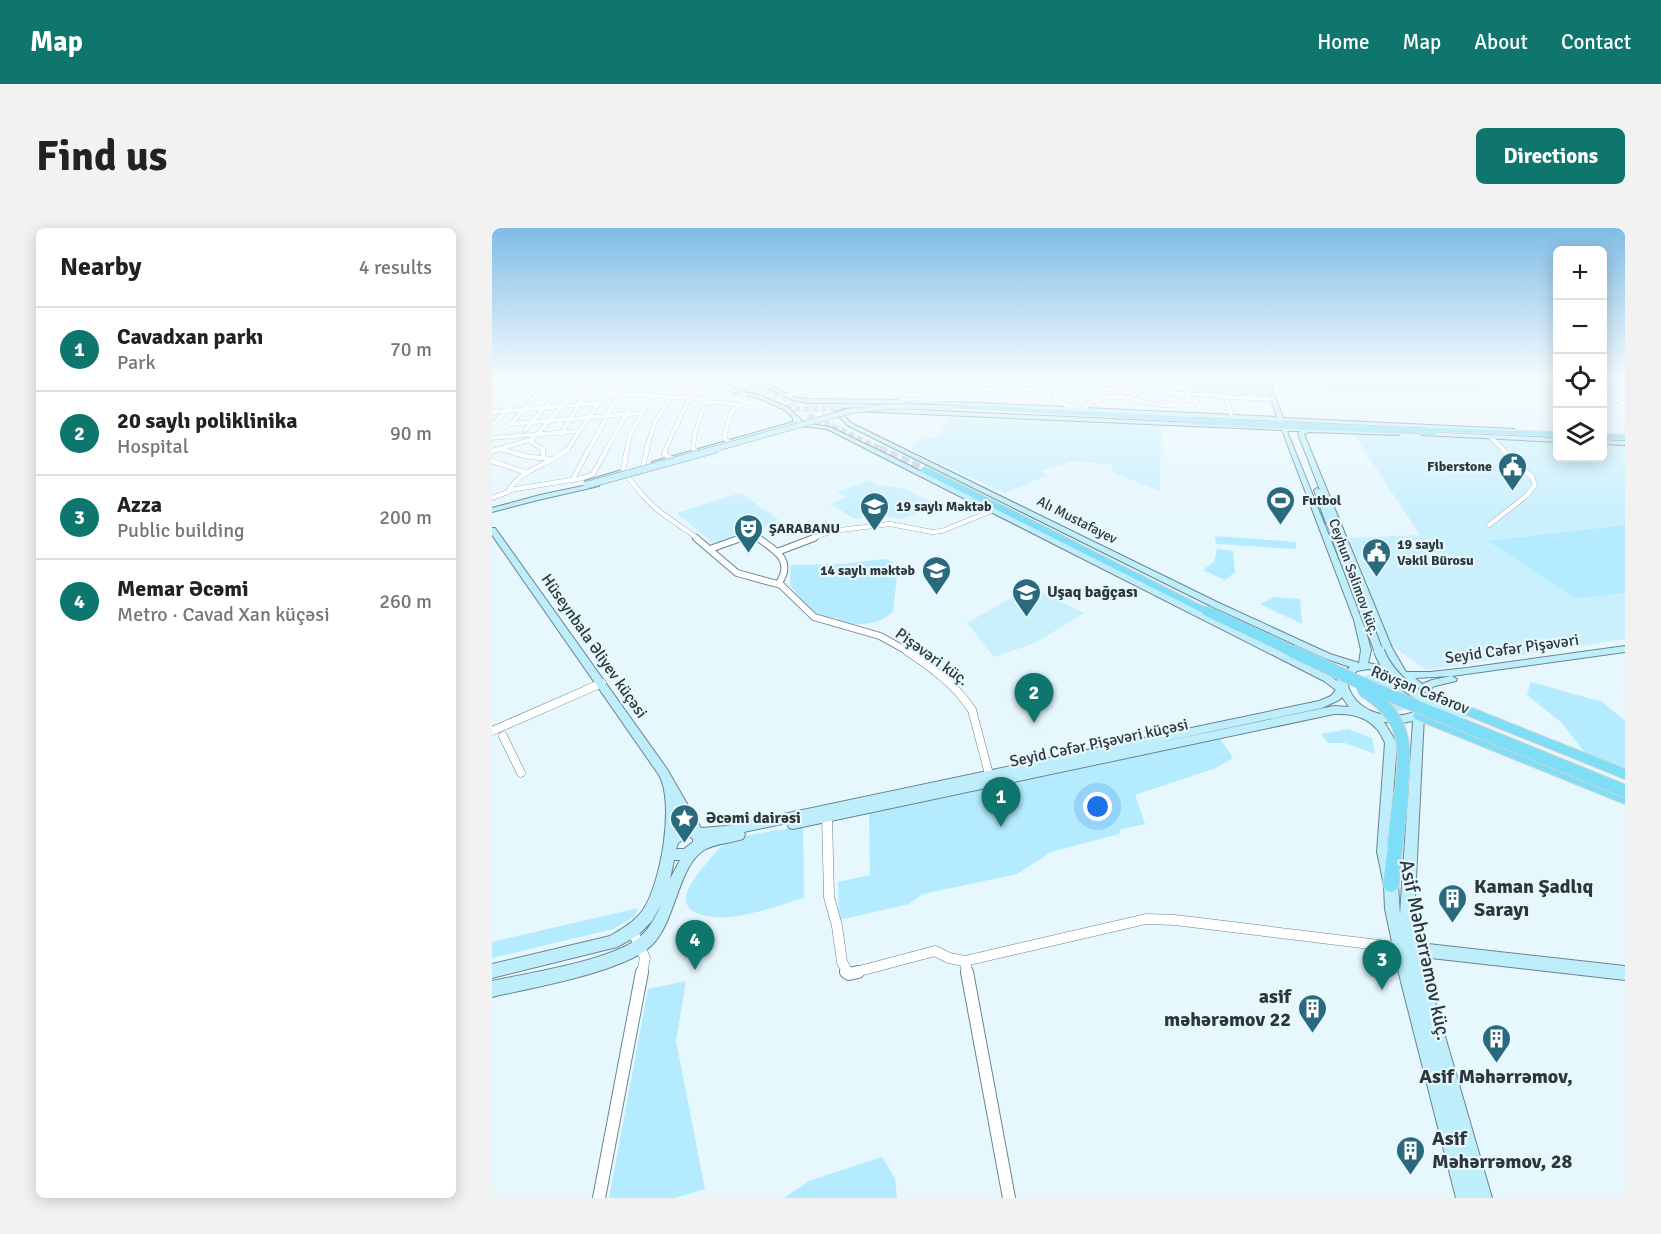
<!DOCTYPE html>
<html lang="en">
<head>
<meta charset="utf-8">
<style>
	:root { --surface:#fff; --page:#f2f2f2; --text:#222; --muted:#767676; --line:#e0e0e0; --accent:#0f766e }
	body { margin:0; font-family:Signika,sans-serif; background:var(--page); color:var(--text) }
	.controls { position:absolute; right:18px; top:18px; display:grid; overflow:hidden; border-radius:9px; box-shadow:0 3px 15px #0003 }
	.controls button { width:54px; height:54px; display:grid; place-items:center; padding:0; border:0; border-bottom:2px solid var(--line); background:var(--surface); color:var(--text); font:30px sans-serif }
	.you { position:absolute; left:606px; top:579px; width:21px; height:21px; margin:-15px; border:4px solid #fff; border-radius:50%; background:#1a73e8; box-shadow:0 0 0 9px #1a73e833 }
	.badge { display:grid; place-items:center; width:39px; height:39px; border-radius:50%; background:var(--accent); color:#fff; font-size:20px; font-weight:700 }
	.pin { position:absolute; translate:-50% -50px; filter:drop-shadow(0 2px 3px #0008) }
	.pin::after { content:''; position:absolute; top:32px; width:21px; height:18px; background:inherit; clip-path:polygon(0 0,100% 0,50% 100%) }
	.list { margin:0; padding:0; list-style:none }
	h2 { display:flex; justify-content:space-between; align-items:center; height:78px; margin:0; padding:0 24px; font-size:26px }
	h2 small { font-size:20px; font-weight:400; color:var(--muted) }
	.list li { display:grid; grid-template-columns:39px 1fr auto; gap:18px; align-items:center; box-sizing:border-box; height:84px; padding:0 24px; border-top:2px solid var(--line) }
	.list b { display:block; font-size:22px; white-space:nowrap }
	.list p { margin:0; font-size:20px; white-space:nowrap; color:var(--muted) }
	.list em { font-size:20px; font-style:normal; color:var(--muted) }
	.icon { flex:none; width:33px; height:33px; fill:none; stroke:currentColor; stroke-width:2; stroke-linecap:round; stroke-linejoin:round }
	.map { position:relative; flex:none; width:1133px; height:970px; overflow:hidden; border-radius:9px }
	header { display:flex; align-items:center; gap:36px; box-sizing:border-box; height:84px; padding:0 30px; background:var(--accent); color:#fff }
	header strong { font-size:28px }
	nav { display:flex; gap:33px; margin-inline-start:auto; font-size:21px }
	.intro { display:flex; align-items:center; justify-content:space-between; box-sizing:border-box; height:144px; padding:0 36px }
	h1 { margin:0; font-size:42px }
	.button { padding:15px 27px; border-radius:9px; background:var(--accent); color:#fff; font-size:21px; font-weight:700 }
	main { display:flex; gap:36px; padding:0 36px }
	aside { flex:1; background:var(--surface); border-radius:9px; box-shadow:0 3px 15px #0003 }
	.map>svg:first-child { display:block }
	.built { fill:#caf0fd }
	.green { fill:#b5ebfe }
	.lines { fill:none; stroke-linecap:round; stroke-linejoin:round }
	.primary-tunnel-far1 { stroke:#c1d1d6; stroke-width:6; stroke-dasharray:6 3; stroke-linecap:butt }
	.primary-tunnel { stroke:#c1d1d6; stroke-width:8; stroke-dasharray:8 4; stroke-linecap:butt }
	.street-far5-casing { stroke:#6b858e; stroke-width:4.5 }
	.street-far4-casing { stroke:#6b858e; stroke-width:5 }
	.street-far3-casing { stroke:#6b858e; stroke-width:8 }
	.street-far2-casing { stroke:#6b858e; stroke-width:9 }
	.street-far1-casing { stroke:#6b858e; stroke-width:11 }
	.street-casing { stroke:#6b858e; stroke-width:14 }
	.secondary-casing { stroke:#6b858e; stroke-width:2 }
	.primary-casing { stroke:#d1d3d4; stroke-width:2 }
	.street-far5 { stroke:#fff; stroke-width:4 }
	.street-far4 { stroke:#fff; stroke-width:4.5 }
	.street-far3 { stroke:#fff; stroke-width:6 }
	.street-far2 { stroke:#fff; stroke-width:8 }
	.street-far1 { stroke:#fff; stroke-width:10 }
	.street { stroke:#fff; stroke-width:12 }
	.secondary { fill:#beeefb; fill-rule:evenodd }
	.primary { fill:#7eddf7; fill-rule:evenodd }
	.secondary-bridge-far3-casing { stroke:#6b858e; stroke-width:6; stroke-linecap:butt }
	.secondary-bridge-far2-casing { stroke:#6b858e; stroke-width:8; stroke-linecap:butt }
	.secondary-bridge-far1-casing { stroke:#6b858e; stroke-width:10; stroke-linecap:butt }
	.secondary-bridge-casing { stroke:#6b858e; stroke-width:12; stroke-linecap:butt }
	.primary-bridge-far3-casing { stroke:#d1d3d4; stroke-width:7; stroke-linecap:butt }
	.primary-bridge-far2-casing { stroke:#d1d3d4; stroke-width:11; stroke-linecap:butt }
	.primary-bridge-far1-casing { stroke:#d1d3d4; stroke-width:14; stroke-linecap:butt }
	.primary-bridge-casing { stroke:#d1d3d4; stroke-width:16; stroke-linecap:butt }
	.secondary-bridge-far3 { stroke:#beeefb; stroke-width:5 }
	.secondary-bridge-far2 { stroke:#beeefb; stroke-width:7 }
	.secondary-bridge-far1 { stroke:#beeefb; stroke-width:8 }
	.secondary-bridge { stroke:#beeefb; stroke-width:10 }
	.primary-bridge-far3 { stroke:#7eddf7; stroke-width:6 }
	.primary-bridge-far2 { stroke:#7eddf7; stroke-width:10 }
	.primary-bridge-far1 { stroke:#7eddf7; stroke-width:12 }
	.primary-bridge { stroke:#7eddf7; stroke-width:15 }
	.labels { text-anchor:middle; dominant-baseline:central; stroke-width:4.5; stroke-linejoin:round; paint-order:stroke }
	.far-poi-label { font-size:14px; font-weight:bold; fill:#2c373b; stroke:#e6f7fd; text-anchor:start }
	.far-street-label { font-size:14px; fill:#2c373b; stroke:#e6f7fd }
	.poi-label { font-size:16px; font-weight:bold; fill:#2c373b; stroke:#e6f7fd; text-anchor:start }
	.street-label { font-size:16px; fill:#2c373b; stroke:#e6f7fd }
	.near-poi-label { font-size:20px; font-weight:bold; fill:#2c373b; stroke:#e6f7fd; text-anchor:start }
	.near-street-label { font-size:20px; fill:#2c373b; stroke:#e6f7fd }
</style>
</head>
<body>
<header>
<strong>Map</strong>
<nav><a>Home</a><a>Map</a><a>About</a><a>Contact</a></nav>
</header>
<div class="intro"><h1>Find us</h1><a class="button">Directions</a></div>
<main>
<aside>
<h2>Nearby<small>4 results</small></h2>
<ul class="list">
<li><span class="badge">1</span><div><b>Cavadxan parkı</b><p>Park</p></div><em>70 m</em></li>
<li><span class="badge">2</span><div><b>20 saylı poliklinika</b><p>Hospital</p></div><em>90 m</em></li>
<li><span class="badge">3</span><div><b>Azza</b><p>Public building</p></div><em>200 m</em></li>
<li><span class="badge">4</span><div><b>Memar Əcəmi</b><p>Metro · Cavad Xan küçəsi</p></div><em>260 m</em></li>
</ul>
</aside>
<div class="map">
<svg width="1133" height="970" viewBox="0 0 1133 970">
	<rect width="100%" height="100%" fill="#e6f7fd"/>
	<!-- built -->
	<g class="built">
		<polygon points="692,150 766,150 769,159 772,159 775,170 696,166 695,159 690,158"/>
		<polygon points="823,150 975,150 996,167 832,164"/>
		<polygon points="459,187 669,198 668,263 620,244 620,237 582,233 549,243 556,247 513,265 419,222 430,209 444,210"/>
		<polygon points="861,205 1065,214 1066,230 1110,230 1111,216 1133,216 1133,297 997,313 1083,371 1133,365 1133,411 935,442 899,417 857,310 928,307"/>
		<polygon points="377,252 386,257 413,261 443,276 409,291 384,286 363,291 339,276 355,269 345,264"/>
		<polygon points="248,265 286,291 270,300 223,317 185,285"/>
		<polygon points="537,360 546,362 592,385 543,415 502,429 475,395"/>
	</g>
	<!-- green -->
	<g class="green">
		<polygon points="1133,297 1133,365 1083,371 996,313"/>
		<polygon points="723,308 804,314 804,321 724,316"/>
		<polygon points="725,321 741,323 743,344 733,352 711,342 722,334"/>
		<path d="M392 331 401 334 400 340H406L401 383C388 398 363 398 346 394V390H333L319 385 298 357 299 337 352 336Z"/>
		<polygon points="783,369 808,371 810,396 768,376"/>
		<path d="M878 446 898 449 922 469C920 496 867 480 863 457L867 450Z"/>
		<polygon points="1039,454 1110,474 1133,493 1133,541 1093,525 1070,495 1035,467"/>
		<polygon points="856,501 880,510 883,526 853,515 836,515 829,506"/>
		<polygon points="727,509 741,530 724,540 643,567 653,596 629,601 627,606 559,624 525,646 431,666 417,676 347,692 346,654 378,647 377,585"/>
		<path d="M311 598 312 670C287 677 249 692 223 689 179 685 193 660 213 637 219 630 226 619 235 615 258 604 287 603 311 598Z"/>
		<polygon points="146,680 142,689 121,701 0,730 0,714"/>
		<polygon points="194,753 184,813 213,961 183,970 117,970 156,761"/>
		<polygon points="390,929 403,950 405,970 292,970 317,953"/>
	</g>
	<g class="lines">
		<!-- primary-tunnel-far1 -->
		<g class="primary-tunnel-far1">
			<polyline points="228,150 287,178 308,181 370,181"/>
			<polyline points="249,150 303,176"/>
			<polyline points="393,181 437,182"/>
			<polyline points="316,187 391,222"/>
		</g>
		<!-- primary-tunnel -->
		<polyline class="primary-tunnel" points="387,221 433,242"/>
		<defs>
			<g id="street-far5">
				<polyline points="477,150 473,155 484,162 522,160"/>
				<polyline points="535,150 522,160 563,164 573,161"/>
				<polyline points="540,150 618,155 621,150"/>
				<polyline points="621,151 650,153"/>
				<polyline points="146,153 185,150"/>
				<polyline points="372,153 384,157 407,155"/>
				<polyline points="0,154 124,155 238,161"/>
				<polyline points="77,155 102,164 210,171 213,174 203,205 201,220 203,222"/>
				<polyline points="404,155 426,156 467,150"/>
				<polyline points="618,155 651,162 636,170"/>
				<polyline points="654,157 692,159 695,167"/>
				<polyline points="1,160 16,159"/>
				<polyline points="603,161 622,162 629,168"/>
				<polyline points="563,164 565,166 561,172 589,182"/>
				<polyline points="671,165 734,168"/>
				<polyline points="295,167 376,150"/>
				<polyline points="1117,170 1133,176"/>
				<polyline points="408,172 467,171 455,162"/>
				<polyline points="435,172 440,163"/>
				<polyline points="696,172 705,174 707,181"/>
				<polyline points="213,174 245,176"/>
				<polyline points="0,180 21,156"/>
				<path d="M588 183C629 146 667 198 699 167"/>
				<polyline points="0,184 107,175"/>
				<polyline points="740,190 734,169 781,171"/>
				<polyline points="19,196 149,185"/>
				<polyline points="19,196 53,157 48,156"/>
				<polyline points="0,197 41,157"/>
				<polyline points="33,202 72,157 76,156"/>
				<polyline points="69,206 96,161"/>
				<polyline points="998,209 1012,222"/>
				<polyline points="0,210 88,203"/>
				<polyline points="38,213 52,222"/>
				<path d="M237 214 232 210C238 190 235 177 259 175L249 166"/>
				<polyline points="8,221 12,222"/>
				<polyline points="3,222 41,211 86,160"/>
				<polyline points="75,222 114,164"/>
				<polyline points="97,222 123,173 131,166"/>
				<polyline points="114,222 145,167"/>
				<polyline points="135,222 138,207 160,168"/>
				<polyline points="154,222 163,194 180,169"/>
				<polyline points="173,222 198,169"/>
			</g>
			<g id="street-far4">
				<polyline points="8,221 37,229 61,231"/>
				<polyline points="51,221 51,230"/>
				<polyline points="174,221 172,226 179,230"/>
				<polyline points="202,221 204,223"/>
				<polyline points="0,223 8,221"/>
				<polyline points="0,233 35,245"/>
				<polyline points="151,238 155,221"/>
				<polyline points="131,244 135,221"/>
				<path d="M135 248C146 262 157 276 171 286 183 295 195 302 206 311"/>
				<polyline points="81,251 97,221"/>
				<polyline points="18,262 91,250 101,246 115,221"/>
				<path d="M0 270 16 264C27 241 59 237 76 221"/>
				<polyline points="997,297 1033,269 1043,257 1040,249 1010,221"/>
				<polyline points="245,311 260,306 268,311"/>
				<polyline points="318,311 340,303 398,296 440,304 450,303 502,282"/>
			</g>
			<g id="street-far3">
				<polyline points="204,310 245,345 289,357 322,389 388,408 417,424"/>
				<path d="M266 310C283 322 302 332 287 355"/>
				<polyline points="218,321 249,310"/>
				<polyline points="285,324 322,310"/>
			</g>
			<g id="street-far2">
				<path d="M415 423C439 439 464 457 480 482L498 550"/>
				<polyline points="0,503 110,455"/>
				<polyline points="11,508 29,545"/>
			</g>
			<g id="street-far1">
				<polyline points="335,589 337,669 345,698 350,734 356,745"/>
				<polyline points="141,704 153,730 150,745"/>
				<polyline points="473,733 475,745"/>
				<polyline points="360,745 443,723 457,730 473,733 654,691 683,692 911,720"/>
			</g>
			<g id="street">
				<polyline points="354,744 357,746 366,744"/>
				<polyline points="475,744 517,970"/>
				<polyline points="107,970 150,744"/>
			</g>
			<g id="secondary">
				<path d="M217 150H223L246 163 270 168 297 180 312 195 338 199 396 227 840 449 845 453 846 449 858 439 832 430 721 379 355 197 343 184 352 181 385 180 789 199 786 193 420 176 316 175 301 172 257 150H264L304 170 316 171 420 172 785 189 772 150H776L791 190 1022 201V203L1020 204 792 193 794 199 906 203 909 205 906 207 818 204 812 206 900 420 914 444H938L975 440 1133 418V424L960 448 965 451 964 453 943 458 935 463 939 469 938 483 932 488 922 691 927 715 1133 738V752L930 729 1000 970H964L906 742 893 681 892 657 885 624 893 515C884 492 866 485 842 486L301 601 297 600 295 595 252 604 253 607 251 611C239 615 224 615 212 622 186 638 184 693 160 717 133 744 38 760 0 769V753C36 745 123 732 149 708 158 700 164 688 169 677L160 693 145 708 125 719 0 750V736L118 708C130 701 142 694 151 682 169 655 183 575 167 547L0 307V300H3L175 541 209 600 234 598 827 473 839 468 844 462 832 453 335 201 310 198 306 195 160 236V234L301 194V190L293 182 267 170 242 165ZM361 183 790 202 862 392 869 422 867 435 838 426 727 375 359 195 350 185ZM795 203H808L806 206 828 262 825 260 822 262 834 295 838 297 841 295 890 420 902 440 876 435 879 422 871 392ZM876 441C897 444 917 450 929 469L928 481C902 496 859 485 855 452L865 443ZM959 448 940 452 930 456 923 450ZM850 469 857 479 842 478 660 516 830 480 847 472ZM921 493 908 687 906 657 897 624 905 515 892 494 910 495ZM185 579 196 598 185 602ZM197 608 201 611V614L192 621H184L186 615ZM182 632H188L178 651Z"/>
				<polygon points="931,204 1066,210 1066,214 929,207 929,205"/>
				<polygon points="1110,212 1133,213 1133,217 1110,216"/>
				<polygon points="130,242 132,243 132,245 96,255 93,253"/>
				<polygon points="105,255 107,256 107,258 46,272 0,284 0,280 48,267"/>
			</g>
			<g id="primary">
				<polygon points="416,174 700,189 703,191 700,193 414,177"/>
				<polygon points="936,200 1066,204 1066,208 938,203 935,201"/>
				<polygon points="1110,206 1133,207 1133,211 1110,210"/>
				<polygon points="430,240 436,240 720,383 719,385 711,385 430,244"/>
				<polygon points="930,458 960,472 1133,541 1133,551 952,478 926,465 924,462"/>
				<polygon points="927,484 1133,565 1133,576 923,491 921,488 923,485"/>
				<polygon points="903,613 908,615 910,619 907,657 904,662 899,664 894,662 891,657 896,619 898,615"/>
			</g>
		</defs>
		<!-- street-far5 casing -->
		<use href="#street-far5" class="street-far5-casing"/>
		<!-- street-far4 casing -->
		<use href="#street-far4" class="street-far4-casing"/>
		<!-- street-far3 casing -->
		<use href="#street-far3" class="street-far3-casing"/>
		<!-- street-far2 casing -->
		<use href="#street-far2" class="street-far2-casing"/>
		<!-- street-far1 casing -->
		<use href="#street-far1" class="street-far1-casing"/>
		<!-- street casing -->
		<use href="#street" class="street-casing"/>
		<!-- secondary casing -->
		<use href="#secondary" class="secondary-casing"/>
		<!-- primary casing -->
		<use href="#primary" class="primary-casing"/>
		<!-- street-far5 -->
		<use href="#street-far5" class="street-far5"/>
		<!-- street-far4 -->
		<use href="#street-far4" class="street-far4"/>
		<!-- street-far3 -->
		<use href="#street-far3" class="street-far3"/>
		<!-- street-far2 -->
		<use href="#street-far2" class="street-far2"/>
		<!-- street-far1 -->
		<use href="#street-far1" class="street-far1"/>
		<!-- street -->
		<use href="#street" class="street"/>
		<!-- secondary -->
		<use href="#secondary" class="secondary"/>
		<!-- primary -->
		<use href="#primary" class="primary"/>
		<defs>
			<polyline id="secondary-bridge-far3" points="219,222 358,183 402,178 460,180"/>
			<g id="secondary-bridge-far2">
				<polyline points="95,257 225,221"/>
				<polyline points="838,295 844,311"/>
			</g>
			<polyline id="secondary-bridge-far1" points="844,310 887,424"/>
			<path id="secondary-bridge" d="M887 423C901 459 937 473 969 489"/>
			<polyline id="primary-bridge-far3" points="699,193 942,204"/>
			<polyline id="primary-bridge-far2" points="715,383 803,424"/>
			<g id="primary-bridge-far1">
				<polyline points="800,423 882,461 1133,563"/>
				<path d="M871 462C916 490 914 517 909 566"/>
			</g>
			<polyline id="primary-bridge" points="903,619 909,565"/>
		</defs>
		<!-- secondary-bridge-far3 casing -->
		<use href="#secondary-bridge-far3" class="secondary-bridge-far3-casing"/>
		<!-- secondary-bridge-far2 casing -->
		<use href="#secondary-bridge-far2" class="secondary-bridge-far2-casing"/>
		<!-- secondary-bridge-far1 casing -->
		<use href="#secondary-bridge-far1" class="secondary-bridge-far1-casing"/>
		<!-- secondary-bridge casing -->
		<use href="#secondary-bridge" class="secondary-bridge-casing"/>
		<!-- primary-bridge-far3 casing -->
		<use href="#primary-bridge-far3" class="primary-bridge-far3-casing"/>
		<!-- primary-bridge-far2 casing -->
		<use href="#primary-bridge-far2" class="primary-bridge-far2-casing"/>
		<!-- primary-bridge-far1 casing -->
		<use href="#primary-bridge-far1" class="primary-bridge-far1-casing"/>
		<!-- primary-bridge casing -->
		<use href="#primary-bridge" class="primary-bridge-casing"/>
		<!-- secondary-bridge-far3 -->
		<use href="#secondary-bridge-far3" class="secondary-bridge-far3"/>
		<!-- secondary-bridge-far2 -->
		<use href="#secondary-bridge-far2" class="secondary-bridge-far2"/>
		<!-- secondary-bridge-far1 -->
		<use href="#secondary-bridge-far1" class="secondary-bridge-far1"/>
		<!-- secondary-bridge -->
		<use href="#secondary-bridge" class="secondary-bridge"/>
		<!-- primary-bridge-far3 -->
		<use href="#primary-bridge-far3" class="primary-bridge-far3"/>
		<!-- primary-bridge-far2 -->
		<use href="#primary-bridge-far2" class="primary-bridge-far2"/>
		<!-- primary-bridge-far1 -->
		<use href="#primary-bridge-far1" class="primary-bridge-far1"/>
		<!-- primary-bridge -->
		<use href="#primary-bridge" class="primary-bridge"/>
	</g>
	<!-- sky -->
	<linearGradient id="sky" x2="0" y2="1"><stop stop-color="#80bce5"/><stop offset="0.52" stop-color="#f4fbfe"/><stop offset="1" stop-color="#f4fbfe" stop-opacity="0"/></linearGradient>
	<rect width="1133" height="286" fill="url(#sky)"/>
	<!-- icons -->
	<defs>
		<symbol id="civic-pin" viewBox="-11 -11 22 30"><path d="M0 17L-7.5 6A9.5 9.5 0 1 1 7.5 6Z" fill="#2a6a7e" stroke="#e6f7fd"/><path d="M-.6-6.5H3V-4.5H.6V-3L4-1V1h2V6H-6V1h2V-1L-.6-3ZM-1.2 2.5V6h2.4V2.5Z" fill="#fff"/></symbol>
		<symbol id="stadium-pin" viewBox="-11 -11 22 30"><path d="M0 17L-7.5 6A9.5 9.5 0 1 1 7.5 6Z" fill="#2a6a7e" stroke="#e6f7fd"/><path d="M0-5a6.5 5 0 1 0 0 10a6.5 5 0 1 0 0-10ZM-3.5-1.8h7v3.6h-7Z" fill="#fff"/></symbol>
		<symbol id="school-pin" viewBox="-11 -11 22 30"><path d="M0 17L-7.5 6A9.5 9.5 0 1 1 7.5 6Z" fill="#2a6a7e" stroke="#e6f7fd"/><path d="M0-5L7-2L0 1L-7-2ZM-4 1L0 2.5L4 1V4Q0 6-4 4Z" fill="#fff"/></symbol>
		<symbol id="theatre-pin" viewBox="-11 -11 22 30"><path d="M0 17L-7.5 6A9.5 9.5 0 1 1 7.5 6Z" fill="#2a6a7e" stroke="#e6f7fd"/><path d="M-5-5.5Q0-4 5-5.5V0Q5 5 0 6Q-5 5-5 0ZM-3.3-2.5H-1v1.5H-3.3ZM1-2.5H3.3v1.5H1ZM-2.8 1Q0 5.5 2.8 1Z" fill="#fff"/></symbol>
		<symbol id="sight-pin" viewBox="-11 -11 22 30"><path d="M0 17L-7.5 6A9.5 9.5 0 1 1 7.5 6Z" fill="#2a6a7e" stroke="#e6f7fd"/><path d="M0-6L1.8-2.2L6-1.7L2.9 1.2L3.7 5.4L0 3.3L-3.7 5.4L-2.9 1.2L-6-1.7L-1.8-2.2Z" fill="#fff"/></symbol>
		<symbol id="building-pin" viewBox="-11 -11 22 30"><path d="M0 17L-7.5 6A9.5 9.5 0 1 1 7.5 6Z" fill="#2a6a7e" stroke="#e6f7fd"/><path d="M-4-6H4V6H1V3H-1V6H-4ZM-2.5-4.3h1.7v1.8h-1.7ZM.8-4.3h1.7v1.8H.8ZM-2.5-1h1.7V.8h-1.7ZM.8-1h1.7V.8H.8Z" fill="#fff"/></symbol>
	</defs>
	<g fill-rule="evenodd">
		<use href="#civic-pin" x="1004" y="222" width="33" height="45"/>
		<use href="#stadium-pin" x="772" y="256" width="33" height="45"/>
		<use href="#school-pin" x="366" y="262" width="33" height="45"/>
		<use href="#theatre-pin" x="240" y="284" width="33" height="45"/>
		<use href="#civic-pin" x="868" y="308" width="33" height="45"/>
		<use href="#school-pin" x="428" y="326" width="33" height="45"/>
		<use href="#school-pin" x="518" y="348" width="33" height="45"/>
		<use href="#sight-pin" x="176" y="574" width="33" height="45"/>
		<use href="#building-pin" x="944" y="654" width="33" height="45"/>
		<use href="#building-pin" x="804" y="764" width="33" height="45"/>
		<use href="#building-pin" x="988" y="794" width="33" height="45"/>
		<use href="#building-pin" x="902" y="906" width="33" height="45"/>
	</g>
	<g class="labels">
		<!-- far-poi labels -->
		<g class="far-poi-label">
			<text x="1000" y="238" text-anchor="end">Fiberstone</text>
			<text x="810" y="272">Futbol</text>
			<text x="404" y="278">19 saylı Məktəb</text>
			<text x="277" y="300">ŞARABANU</text>
			<text x="905" y="316">19 saylı<tspan x="905" dy="16">Vəkil Bürosu</tspan></text>
			<text x="423" y="342" text-anchor="end">14 saylı məktəb</text>
		</g>
		<!-- far-street labels -->
		<g class="far-street-label">
			<text transform="translate(585 292) rotate(27)">Alı Mustafayev</text>
			<text transform="translate(862 349) rotate(70)">Ceyhun Səlimov küç.</text>
		</g>
		<!-- poi labels -->
		<g class="poi-label">
			<text x="555" y="364">Uşaq bağçası</text>
			<text x="214" y="590">Əcəmi dairəsi</text>
		</g>
		<!-- street labels -->
		<g class="street-label">
			<text transform="translate(102 418) rotate(55)">Hüseynbala Əliyev küçəsi</text>
			<text transform="translate(1020 421) rotate(-8)">Seyid Cəfər Pişəvəri</text>
			<text transform="translate(440 429) rotate(36)">Pişəvəri küç.</text>
			<text transform="translate(928 462) rotate(22)">Rövşən Cəfərov</text>
			<text transform="translate(607 515) rotate(-12)">Seyid Cəfər Pişəvəri küçəsi</text>
		</g>
		<!-- near-poi labels -->
		<g class="near-poi-label">
			<text x="982" y="658">Kaman Şadlıq<tspan x="982" dy="23">Sarayı</tspan></text>
			<text x="799" y="768" text-anchor="end">asif<tspan x="799" dy="23">məhərəmov 22</tspan></text>
			<text x="1004" y="848" text-anchor="middle">Asif Məhərrəmov,</text>
			<text x="940" y="910">Asif<tspan x="940" dy="23">Məhərrəmov, 28</tspan></text>
		</g>
		<!-- near-street labels -->
		<g class="near-street-label">
			<text transform="translate(933 722) rotate(78)">Asif Məhərrəmov küç.</text>
		</g>
	</g>
</svg>
<div class="controls">
<button>+</button>
<button>−</button>
<button><svg class="icon" aria-label="locate" viewBox="0 0 24 24"><circle cx="12" cy="12" r="6"/><path d="M12 2v4M12 18v4M2 12h4M18 12h4"/></svg></button>
<button><svg class="icon" aria-label="layers" viewBox="0 0 24 24"><path d="M12 4l9 5-9 5-9-5zM3 14l9 5 9-5"/></svg></button>
</div>
<div class="you"></div>
<div class="pin badge" style="left:509px;top:599px">1</div>
<div class="pin badge" style="left:542px;top:495px">2</div>
<div class="pin badge" style="left:890px;top:762px">3</div>
<div class="pin badge" style="left:203px;top:742px">4</div>
</div>
</main>
</body>
</html>
